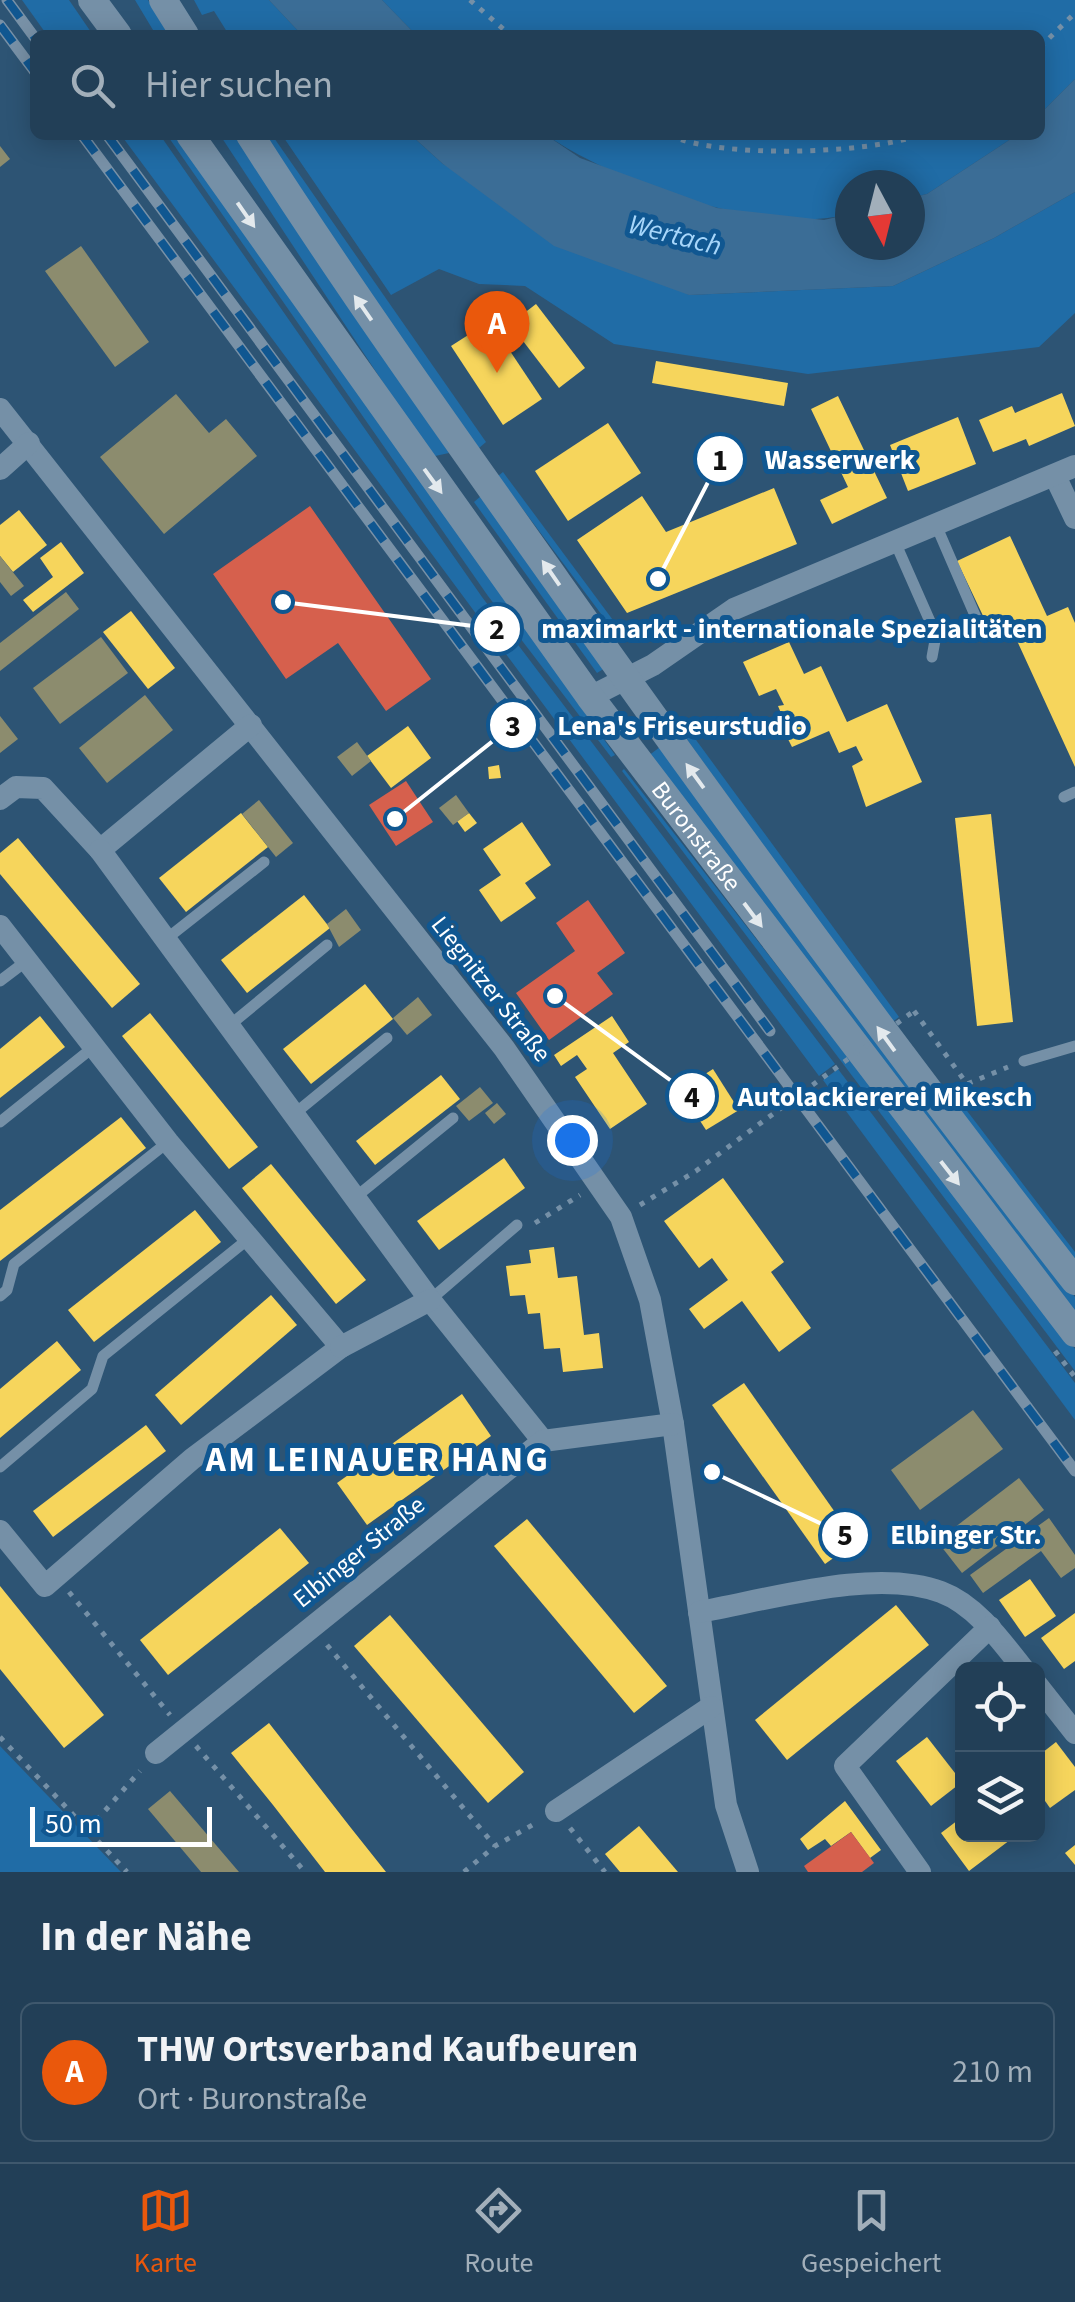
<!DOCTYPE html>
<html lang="de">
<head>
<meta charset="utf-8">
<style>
	:root { --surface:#223f57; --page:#2a465d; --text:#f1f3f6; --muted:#a2afba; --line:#3f586d; --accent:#ea580c }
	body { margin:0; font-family:"Source Sans 3",sans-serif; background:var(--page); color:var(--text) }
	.controls { position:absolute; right:30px; bottom:30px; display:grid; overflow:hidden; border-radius:15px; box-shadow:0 5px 25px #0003 }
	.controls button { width:90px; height:90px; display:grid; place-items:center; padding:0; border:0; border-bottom:2px solid var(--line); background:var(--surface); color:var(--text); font:50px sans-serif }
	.compass { position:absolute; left:835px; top:170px; width:90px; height:90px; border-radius:50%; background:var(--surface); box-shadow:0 5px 25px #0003; rotate:173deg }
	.scale { position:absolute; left:30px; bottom:25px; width:182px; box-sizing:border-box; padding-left:10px; border:5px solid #fff; border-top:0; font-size:28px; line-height:35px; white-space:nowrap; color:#fff; -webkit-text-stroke:8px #105791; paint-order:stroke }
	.you { position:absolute; left:572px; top:1140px; width:35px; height:35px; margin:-25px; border:8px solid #fff; border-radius:50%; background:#1a73e8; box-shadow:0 0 0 15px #1a73e833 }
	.badge { display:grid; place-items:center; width:65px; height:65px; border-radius:50%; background:var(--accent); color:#fff; font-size:32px; font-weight:700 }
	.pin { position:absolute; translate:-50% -82px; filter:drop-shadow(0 2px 5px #0008) }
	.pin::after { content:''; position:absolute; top:52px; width:35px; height:30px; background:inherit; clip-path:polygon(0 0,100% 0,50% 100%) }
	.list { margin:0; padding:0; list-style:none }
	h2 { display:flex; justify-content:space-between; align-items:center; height:130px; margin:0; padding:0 40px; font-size:42px }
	h2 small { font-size:32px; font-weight:400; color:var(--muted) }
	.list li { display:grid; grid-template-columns:65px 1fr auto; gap:30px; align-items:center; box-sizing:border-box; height:140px; margin:0 20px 20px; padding:0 20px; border:2px solid var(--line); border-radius:15px }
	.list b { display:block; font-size:38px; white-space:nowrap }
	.list p { margin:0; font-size:32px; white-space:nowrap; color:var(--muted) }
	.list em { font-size:32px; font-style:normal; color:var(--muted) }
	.icon { flex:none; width:55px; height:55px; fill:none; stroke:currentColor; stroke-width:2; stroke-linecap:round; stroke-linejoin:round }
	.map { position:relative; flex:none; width:1075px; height:1872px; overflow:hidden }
	.search { position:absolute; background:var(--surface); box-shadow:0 5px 25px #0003; left:30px; right:30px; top:30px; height:110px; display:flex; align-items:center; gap:25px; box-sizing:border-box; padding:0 35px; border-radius:15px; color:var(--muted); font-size:38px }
	.sheet { height:290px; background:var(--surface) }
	nav { display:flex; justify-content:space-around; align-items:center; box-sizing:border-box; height:140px; border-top:2px solid var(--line); background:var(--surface); font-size:28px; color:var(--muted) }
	nav a { display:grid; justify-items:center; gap:5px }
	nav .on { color:var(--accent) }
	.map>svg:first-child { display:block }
	.green { fill:#206ca6 }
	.water { fill:#3b6d96 }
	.homes { fill:#f6d55c }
	.shops { fill:#d6604d }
	.industry { fill:#8c8c6e }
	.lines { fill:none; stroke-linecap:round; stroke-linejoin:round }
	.path { stroke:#7590a7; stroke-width:5; stroke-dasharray:5 8; stroke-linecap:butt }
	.service { stroke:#7590a7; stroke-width:11 }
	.minor { stroke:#7590a7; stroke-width:22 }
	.tertiary { stroke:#7590a7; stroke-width:28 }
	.rail-casing { stroke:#7891a7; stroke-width:11 }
	.rail { stroke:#105791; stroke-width:8; stroke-dasharray:22; stroke-linecap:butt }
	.path-bridge { stroke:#7590a7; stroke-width:5; stroke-dasharray:5 8; stroke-linecap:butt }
	.oneway { fill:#e3e9ed }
	.labels { text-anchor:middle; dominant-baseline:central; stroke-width:10; stroke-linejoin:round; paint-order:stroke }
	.street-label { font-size:25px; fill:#fff; stroke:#105791 }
	.water-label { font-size:28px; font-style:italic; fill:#a7d6fa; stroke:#105791 }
	.district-label { font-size:35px; font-weight:bold; letter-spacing:2.5px; fill:#fff; stroke:#105791 }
	.leader { fill:none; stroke:#fff; stroke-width:4 }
	.callout-dot { fill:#fff; stroke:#105791; stroke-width:4 }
	.mark-label { font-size:30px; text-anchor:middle; font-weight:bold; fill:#111 }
	.callout-label { font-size:28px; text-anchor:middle; font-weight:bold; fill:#fff; stroke:#105791; stroke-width:10; stroke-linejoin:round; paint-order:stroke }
</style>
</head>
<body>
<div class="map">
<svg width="1075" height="1872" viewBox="0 0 1075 1872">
	<rect width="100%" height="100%" fill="#2d5474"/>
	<!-- green -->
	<g class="green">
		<polygon points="22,0 69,0 93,35 47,35"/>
		<polygon points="135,0 148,0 169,35 156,35"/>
		<polygon points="194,0 269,0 302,35 229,35 214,11 202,15"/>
		<polygon points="382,0 1075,0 1075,79 1040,114 1040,35 416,35"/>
		<polygon points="121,135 160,135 482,597 835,1064 819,1076"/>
		<polygon points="167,135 175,135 615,755 611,757 488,596"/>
		<polygon points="220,135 235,135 449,453 435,456 419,437"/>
		<polygon points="262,135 272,135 486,442 479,448 351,274"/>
		<polygon points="282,135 411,135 443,164 689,295 893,286 994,238 1075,192 1075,313 1039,347 808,374 614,344 525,286 479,284 439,269 391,295"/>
		<path d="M546 135H1017L927 194 910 198V185H850V214C762 236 619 184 546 135Z"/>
		<polygon points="503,472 627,639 622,642 498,476"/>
		<polygon points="481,496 605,668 597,673 474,502"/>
		<polygon points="688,729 899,1017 891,1023 683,734"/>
		<polygon points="660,747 872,1036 1075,1297 1075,1315 648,756"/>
		<polygon points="624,769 1075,1349 1075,1371 622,771"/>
		<polygon points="838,1069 1075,1383 1075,1420 823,1080"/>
		<polygon points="961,1103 1075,1252 1075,1265 953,1109"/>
		<polygon points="0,1746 121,1872 0,1872"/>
	</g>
	<!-- water -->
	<g class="water">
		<polygon points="269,0 382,0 416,35 302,35"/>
		<polygon points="1075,79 1075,192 994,238 893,286 689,295 554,246 443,164 411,135 546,135 580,158 717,208 824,220 850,214 850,245 910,245 910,198 927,194 1017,135 1040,135 1040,114"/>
	</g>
	<!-- homes -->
	<g class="homes">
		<polygon points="536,304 585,368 559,388 510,324"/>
		<polygon points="490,321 542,399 503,425 451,346"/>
		<polygon points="656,361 788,383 784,406 652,383"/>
		<polygon points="1062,393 1075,426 1029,446 1026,439 993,452 979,420 1012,406 1015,413"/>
		<polygon points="838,396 887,498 832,524 820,500 848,487 811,409"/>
		<polygon points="958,417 976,464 908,491 890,445"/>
		<polygon points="608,423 641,473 568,521 535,471"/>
		<polygon points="774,488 797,544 627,613 577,540 642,496 666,532"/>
		<polygon points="19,510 47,545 13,572 0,556 0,525"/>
		<polygon points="1010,536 1047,616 1068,607 1075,623 1075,767 1013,632 995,641 957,561"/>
		<polygon points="61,542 84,573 33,612 23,600 53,577 40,558"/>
		<polygon points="131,611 175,668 148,689 103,632"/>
		<polygon points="789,642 804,674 821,666 847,722 887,704 922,782 866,807 852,766 863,760 856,746 839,753 829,731 792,747 782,727 786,725 778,706 784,705 776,689 759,696 743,662"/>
		<polygon points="408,726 431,758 391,788 367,756"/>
		<polygon points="499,765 501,778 489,779 488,767"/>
		<polygon points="241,813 268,847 186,912 159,878"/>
		<polygon points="469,813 477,823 465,832 457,821"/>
		<polygon points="991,814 1013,1022 977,1026 955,818"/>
		<polygon points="522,822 551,865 525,883 536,898 501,922 479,890 501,875 483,849"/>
		<polygon points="18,838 140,984 112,1008 0,874 0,853"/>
		<polygon points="304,895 330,928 247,993 221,960"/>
		<polygon points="365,984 393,1019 311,1084 283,1049"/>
		<polygon points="150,1013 258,1147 229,1169 122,1036"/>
		<polygon points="40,1016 65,1047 0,1098 0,1049"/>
		<polygon points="612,1016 629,1042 613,1053 647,1104 610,1129 575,1077 587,1069 577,1055 561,1066 554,1055"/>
		<polygon points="713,1069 739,1110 706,1130 680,1090"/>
		<polygon points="441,1075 460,1099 375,1165 356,1141"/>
		<polygon points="121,1117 146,1148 0,1261 0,1210"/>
		<polygon points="504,1158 525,1188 439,1250 417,1221"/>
		<polygon points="271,1164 366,1280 336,1304 242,1188"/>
		<polygon points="723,1178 784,1262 771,1272 811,1328 779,1352 742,1301 704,1329 689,1309 728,1280 712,1258 699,1268 664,1221"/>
		<polygon points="195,1210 221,1242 94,1342 68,1310"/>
		<polygon points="554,1247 558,1278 577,1276 584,1335 599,1333 603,1368 563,1372 560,1348 544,1349 540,1313 528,1314 525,1295 510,1296 506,1266 531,1263 529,1250"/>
		<polygon points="271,1295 297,1325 181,1425 155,1395"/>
		<polygon points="57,1341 81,1370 0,1438 0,1389"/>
		<polygon points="744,1383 856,1542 825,1564 712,1405"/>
		<polygon points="462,1394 491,1436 367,1525 337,1483"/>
		<polygon points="146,1425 166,1451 53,1537 33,1511"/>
		<polygon points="527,1519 667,1686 634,1713 494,1546"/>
		<polygon points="280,1528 309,1563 168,1675 140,1640"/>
		<polygon points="1030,1579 1056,1616 1025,1637 999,1600"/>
		<polygon points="0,1586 104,1715 64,1748 0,1669"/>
		<polygon points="896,1605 929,1645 787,1760 755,1720"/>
		<polygon points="1075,1613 1075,1661 1064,1669 1041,1638"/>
		<polygon points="390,1615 524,1772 488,1803 354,1646"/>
		<polygon points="269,1723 351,1828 386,1872 325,1872 273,1805 231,1753"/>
		<polygon points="927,1737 962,1782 931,1806 896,1761"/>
		<polygon points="1056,1742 1075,1767 1075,1790 1050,1808 1038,1791 1038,1756"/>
		<polygon points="845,1801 881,1850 870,1858 851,1832 831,1846 825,1839 808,1850 800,1839"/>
		<polygon points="962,1817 962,1834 1006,1834 1010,1840 969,1871 941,1833"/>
		<polygon points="639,1826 678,1872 620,1872 605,1854"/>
		<polygon points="1075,1845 1075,1865 1065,1853"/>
	</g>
	<!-- shops -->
	<g class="shops">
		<polygon points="310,506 431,679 386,711 338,643 286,679 213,574"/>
		<polygon points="406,781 433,822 396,846 369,805"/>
		<polygon points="588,900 625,953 597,973 613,994 549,1040 516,993 575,951 556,923"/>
		<polygon points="851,1832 874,1863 862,1872 808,1872 804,1866"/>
	</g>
	<!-- industry -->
	<g class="industry">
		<polygon points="0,146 10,159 0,167"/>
		<polygon points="81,246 149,342 115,367 45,271"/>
		<polygon points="176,394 209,433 226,419 257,456 164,534 100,457"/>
		<polygon points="0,556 24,586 11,596 0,582"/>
		<polygon points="66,592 79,609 0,671 0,643"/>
		<polygon points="101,637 128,673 60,724 33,688"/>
		<polygon points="145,695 173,730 107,783 79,748"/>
		<polygon points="0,716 18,739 0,753"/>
		<polygon points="357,742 371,761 352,776 337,757"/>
		<polygon points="456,795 469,813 453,825 439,808"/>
		<polygon points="259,800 293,843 276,857 242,814"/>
		<polygon points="346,909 361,930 339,947 327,924"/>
		<polygon points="418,997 432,1015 407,1035 393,1018"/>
		<polygon points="480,1087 493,1103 469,1121 456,1106"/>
		<polygon points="497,1103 506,1114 494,1124 485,1113"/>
		<polygon points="973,1410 1003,1449 920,1510 891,1470"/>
		<polygon points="1019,1478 1044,1510 962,1573 937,1541"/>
		<polygon points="1049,1518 1075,1555 1075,1568 1061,1578 1041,1551 983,1593 970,1575"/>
		<polygon points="170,1791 239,1872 201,1872 148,1809"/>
	</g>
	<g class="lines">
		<!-- path -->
		<g class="path">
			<polyline points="470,0 510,35"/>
			<polyline points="1040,47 1075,13"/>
			<path d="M669 135C720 159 866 154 920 135"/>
			<polyline points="914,1011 967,1084 1008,1067"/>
			<polyline points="640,1205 696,1171 781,1108"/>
			<polyline points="535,1223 580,1195"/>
			<polyline points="1055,1351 1075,1377"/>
			<polyline points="69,1592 170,1715"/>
			<polyline points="327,1645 495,1846"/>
			<polyline points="0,1737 127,1872"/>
			<polyline points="196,1746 305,1872"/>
			<polyline points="570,1828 605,1872"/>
			<polyline points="88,1830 140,1771"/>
			<polyline points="464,1872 495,1846 536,1823"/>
		</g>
		<!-- service -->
		<g class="service">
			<polyline points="936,525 984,636"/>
			<polyline points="895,542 936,635 932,657"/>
			<polyline points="1064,797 1075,792"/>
			<polyline points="165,940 264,862"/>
			<polyline points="0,981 29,959"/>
			<polyline points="230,1025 327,945"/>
			<polyline points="1024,1061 1075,1046"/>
			<polyline points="293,1115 387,1038"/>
			<polyline points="0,1122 96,1045"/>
			<polyline points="357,1196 453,1118"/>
			<polyline points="0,1296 7,1290 14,1264 168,1142"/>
			<polyline points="430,1300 517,1225"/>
			<polyline points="0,1467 92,1389 103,1356 247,1240"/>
		</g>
		<!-- minor -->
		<g class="minor">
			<polyline points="0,409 504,1048 621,1217 650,1300 673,1424 726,1805 748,1872"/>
			<polyline points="0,469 29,443"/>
			<polyline points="1055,476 1075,518"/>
			<polyline points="590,697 653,665 734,609 1075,466"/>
			<polyline points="0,799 16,787 43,788 100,850 251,725"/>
			<polyline points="100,850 430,1300 543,1441"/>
			<polyline points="0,926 168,1142 341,1347 192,1459 45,1586 0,1531"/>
			<polyline points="341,1347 430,1300"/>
			<path d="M699 1612C768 1600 875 1567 941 1592 976 1605 1002 1642 1024 1670"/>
			<polyline points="1038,1686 1075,1733"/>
			<polyline points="156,1753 543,1441 673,1424"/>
			<polyline points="556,1811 711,1707"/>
			<polyline points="920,1872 845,1766 990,1627"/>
		</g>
		<!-- tertiary -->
		<g class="tertiary">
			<polyline points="92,0 118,35"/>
			<polyline points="163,0 185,35"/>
			<path id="s1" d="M190 135 590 697 1075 1333"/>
			<path d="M250 135C348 288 453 435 558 583 726 820 897 1053 1075 1281"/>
		</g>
		<defs>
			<g id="rail">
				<polyline points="7,0 35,38"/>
				<polyline points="0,25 35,72"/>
				<polyline points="82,135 1075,1471"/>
				<polyline points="107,135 770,1031"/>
			</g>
		</defs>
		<!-- rail casing -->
		<use href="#rail" class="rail-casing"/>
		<!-- rail -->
		<use href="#rail" class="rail"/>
		<!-- path-bridge -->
		<polyline class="path-bridge" points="781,1108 914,1011"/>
	</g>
	<!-- one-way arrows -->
	<defs><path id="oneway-solid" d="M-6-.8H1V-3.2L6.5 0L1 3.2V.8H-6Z" transform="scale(2.5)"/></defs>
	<g class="oneway">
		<use href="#oneway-solid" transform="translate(246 215) rotate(55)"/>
		<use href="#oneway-solid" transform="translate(363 308) rotate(-125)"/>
		<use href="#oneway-solid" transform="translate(433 481) rotate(54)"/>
		<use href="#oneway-solid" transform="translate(551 573) rotate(-125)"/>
		<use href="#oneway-solid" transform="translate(695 776) rotate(-126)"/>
		<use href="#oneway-solid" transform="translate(753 915) rotate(53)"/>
		<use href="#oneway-solid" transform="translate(886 1039) rotate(-126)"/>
		<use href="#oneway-solid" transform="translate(950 1173) rotate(52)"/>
	</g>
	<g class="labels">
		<!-- street labels -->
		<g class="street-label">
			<text stroke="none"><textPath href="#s1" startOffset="865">Buronstraße</textPath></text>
			<text transform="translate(491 989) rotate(52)">Liegnitzer Straße</text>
			<text transform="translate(359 1552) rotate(-39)">Elbinger Straße</text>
		</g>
		<!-- water labels -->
		<g class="water-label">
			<text transform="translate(675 235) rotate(14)">Wertach</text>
		</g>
		<!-- district labels -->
		<g class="district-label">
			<text x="378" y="1460">AM LEINAUER HANG</text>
		</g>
	</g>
	<!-- callouts -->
	<path class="leader" d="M658 579L720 459M283 602L497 629M395 819L513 725M555 996L692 1096M712 1472L845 1535"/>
	<g class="callout-dot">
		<circle cx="658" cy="579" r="10"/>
		<circle cx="283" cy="602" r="10"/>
		<circle cx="395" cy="819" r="10"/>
		<circle cx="555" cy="996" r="10"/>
		<circle cx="712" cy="1472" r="10"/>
		<circle cx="720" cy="459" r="25"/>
		<circle cx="497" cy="629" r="25"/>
		<circle cx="513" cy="725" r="25"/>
		<circle cx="692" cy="1096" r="25"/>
		<circle cx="845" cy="1535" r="25"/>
	</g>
	<g class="mark-label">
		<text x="720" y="470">1</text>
		<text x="497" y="639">2</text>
		<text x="513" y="736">3</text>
		<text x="692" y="1107">4</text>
		<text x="845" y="1545">5</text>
	</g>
	<g class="callout-label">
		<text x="840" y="469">Wasserwerk</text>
		<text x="792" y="638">maximarkt - internationale Spezialitäten</text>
		<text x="682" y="735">Lena's Friseurstudio</text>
		<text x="885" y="1106">Autolackiererei Mikesch</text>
		<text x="966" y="1544">Elbinger Str.</text>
	</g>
</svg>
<div class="controls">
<button><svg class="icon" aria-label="locate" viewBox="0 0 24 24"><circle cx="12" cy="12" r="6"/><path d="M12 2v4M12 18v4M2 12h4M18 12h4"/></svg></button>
<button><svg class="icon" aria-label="layers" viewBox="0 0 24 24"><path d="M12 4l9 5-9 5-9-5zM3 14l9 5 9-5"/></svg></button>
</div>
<svg class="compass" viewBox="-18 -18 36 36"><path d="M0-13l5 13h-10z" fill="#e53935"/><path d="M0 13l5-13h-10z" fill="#a2afba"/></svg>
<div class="scale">50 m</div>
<div class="you"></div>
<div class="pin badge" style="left:497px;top:373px">A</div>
<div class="search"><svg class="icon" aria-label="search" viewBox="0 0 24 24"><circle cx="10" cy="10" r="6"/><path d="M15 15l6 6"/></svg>Hier suchen</div>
</div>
<section class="sheet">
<h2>In der Nähe<small></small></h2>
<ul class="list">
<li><span class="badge">A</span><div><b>THW Ortsverband Kaufbeuren</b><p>Ort · Buronstraße</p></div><em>210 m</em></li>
</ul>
</section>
<nav>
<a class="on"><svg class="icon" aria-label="map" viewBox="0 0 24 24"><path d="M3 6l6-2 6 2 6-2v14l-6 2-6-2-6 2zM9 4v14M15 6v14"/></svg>Karte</a>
<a><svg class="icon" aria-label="directions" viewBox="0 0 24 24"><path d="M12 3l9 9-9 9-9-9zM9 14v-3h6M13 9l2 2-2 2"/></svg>Route</a>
<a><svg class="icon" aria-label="saved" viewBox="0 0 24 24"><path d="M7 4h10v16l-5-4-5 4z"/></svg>Gespeichert</a>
</nav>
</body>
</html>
